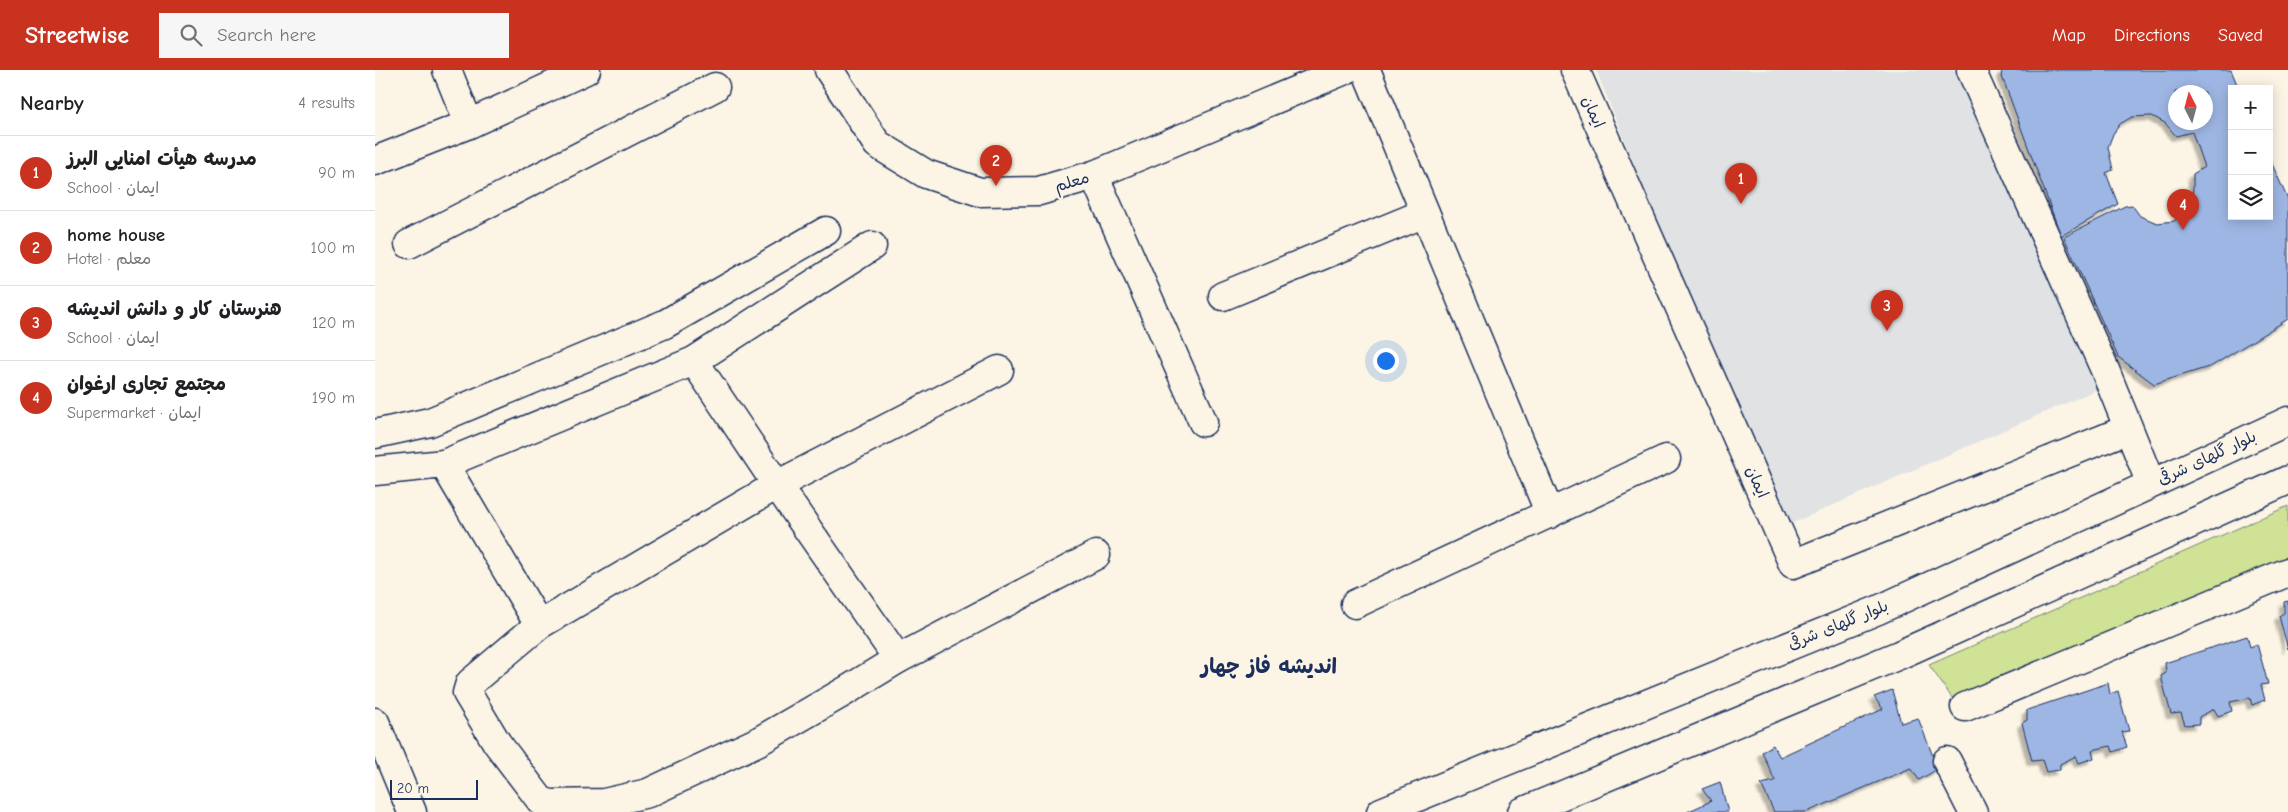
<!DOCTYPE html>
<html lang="en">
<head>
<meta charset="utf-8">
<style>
	:root { --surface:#fff; --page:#f6f6f6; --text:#202124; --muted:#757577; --line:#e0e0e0; --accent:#c8321e }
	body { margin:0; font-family:"Comic Neue","Playpen Sans Arabic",sans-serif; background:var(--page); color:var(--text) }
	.controls { position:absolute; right:15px; top:15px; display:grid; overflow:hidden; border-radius:0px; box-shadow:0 2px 12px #0003 }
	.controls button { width:45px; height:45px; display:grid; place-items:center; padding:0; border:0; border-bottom:1px solid var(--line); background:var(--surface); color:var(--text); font:25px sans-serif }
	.compass { position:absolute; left:1793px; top:15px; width:45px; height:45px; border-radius:50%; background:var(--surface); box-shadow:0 2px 12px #0003; rotate:354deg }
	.scale { position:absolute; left:15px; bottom:12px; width:88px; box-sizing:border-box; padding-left:5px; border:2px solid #1b2f5e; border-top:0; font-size:14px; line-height:18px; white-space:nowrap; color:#1b2f5e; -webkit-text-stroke:4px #fcf5e5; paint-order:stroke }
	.you { position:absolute; left:1010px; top:290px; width:18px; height:18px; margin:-12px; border:4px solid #fff; border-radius:50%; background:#1a73e8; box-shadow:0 0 0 8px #1a73e833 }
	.badge { display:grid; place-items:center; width:32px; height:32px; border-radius:50%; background:var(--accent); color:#fff; font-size:16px; font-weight:700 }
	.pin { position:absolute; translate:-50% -41px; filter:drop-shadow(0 1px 2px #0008) }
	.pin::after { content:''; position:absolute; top:26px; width:18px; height:15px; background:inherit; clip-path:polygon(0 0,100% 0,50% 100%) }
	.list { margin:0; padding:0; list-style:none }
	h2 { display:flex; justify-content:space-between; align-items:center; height:65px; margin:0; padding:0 20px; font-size:21px }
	h2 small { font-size:16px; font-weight:400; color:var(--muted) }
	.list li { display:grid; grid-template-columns:32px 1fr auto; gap:15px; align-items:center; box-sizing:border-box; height:75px; padding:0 20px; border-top:1px solid var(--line) }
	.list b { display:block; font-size:19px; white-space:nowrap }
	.list p { margin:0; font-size:16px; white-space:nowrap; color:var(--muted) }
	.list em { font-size:16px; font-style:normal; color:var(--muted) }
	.icon { flex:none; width:28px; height:28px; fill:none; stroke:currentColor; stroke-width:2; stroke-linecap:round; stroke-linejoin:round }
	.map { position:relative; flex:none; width:1913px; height:742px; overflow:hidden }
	header { display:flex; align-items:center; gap:30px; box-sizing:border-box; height:70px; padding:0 25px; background:var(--accent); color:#fff }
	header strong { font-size:24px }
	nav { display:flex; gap:28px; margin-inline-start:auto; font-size:18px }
	.search { width:350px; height:45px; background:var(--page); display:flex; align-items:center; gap:12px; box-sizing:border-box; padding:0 18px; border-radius:0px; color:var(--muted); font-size:19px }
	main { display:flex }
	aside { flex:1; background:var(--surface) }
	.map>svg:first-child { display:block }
	.built { fill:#e0e2e4 }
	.green { fill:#cfe296; stroke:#75887a }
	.building { fill:#9eb6e3; stroke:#1b2f5e; fill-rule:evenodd; filter:url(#shadow) }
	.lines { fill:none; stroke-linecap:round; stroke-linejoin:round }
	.minor-casing { stroke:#1b2f5e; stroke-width:31 }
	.secondary-casing { stroke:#1b2f5e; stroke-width:31 }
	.primary-casing { stroke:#1b2f5e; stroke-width:31 }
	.minor { stroke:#fcf5e5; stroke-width:28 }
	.secondary { stroke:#fcf5e5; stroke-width:28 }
	.primary { stroke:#fcf5e5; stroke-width:28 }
	.labels { text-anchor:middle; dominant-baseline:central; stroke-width:4.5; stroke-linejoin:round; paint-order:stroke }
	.street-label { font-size:16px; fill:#1b2f5e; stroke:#fcf5e5 }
	.district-label { font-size:21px; font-weight:bold; fill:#1b2f5e; stroke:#fcf5e5 }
</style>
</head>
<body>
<header>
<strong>Streetwise</strong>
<div class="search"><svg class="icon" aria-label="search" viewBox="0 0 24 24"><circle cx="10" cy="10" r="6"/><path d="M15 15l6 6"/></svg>Search here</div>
<nav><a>Map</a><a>Directions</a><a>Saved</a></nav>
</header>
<main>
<aside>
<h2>Nearby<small>4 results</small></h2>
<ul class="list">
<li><span class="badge">1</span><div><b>مدرسه هیأت امنایی البرز</b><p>School · ایمان</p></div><em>90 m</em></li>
<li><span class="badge">2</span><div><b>home house</b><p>Hotel · معلم</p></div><em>100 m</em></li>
<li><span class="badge">3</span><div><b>هنرستان کار و دانش اندیشه</b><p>School · ایمان</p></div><em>120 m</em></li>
<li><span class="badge">4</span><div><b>مجتمع تجاری ارغوان</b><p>Supermarket · ایمان</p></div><em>190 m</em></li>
</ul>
</aside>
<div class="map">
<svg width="1913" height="742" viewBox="0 0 1913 742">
	<defs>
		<filter id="shadow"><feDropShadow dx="-4.5" dy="4.5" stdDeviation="1" flood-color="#0004"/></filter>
	</defs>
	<rect width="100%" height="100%" fill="#fcf5e5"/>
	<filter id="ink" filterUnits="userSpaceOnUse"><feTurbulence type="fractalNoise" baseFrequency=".02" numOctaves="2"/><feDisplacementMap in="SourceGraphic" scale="10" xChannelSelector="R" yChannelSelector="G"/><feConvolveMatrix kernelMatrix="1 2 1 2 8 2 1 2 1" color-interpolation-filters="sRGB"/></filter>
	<g filter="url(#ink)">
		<!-- built -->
		<polygon class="built" points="1221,0 1583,0 1723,319 1413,455 1302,202"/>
		<!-- green -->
		<polygon class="green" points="1913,436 1913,493 1577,628 1554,595"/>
		<!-- building -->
		<g class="building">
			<path d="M1628 0H1856L1864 19H1857V146H1894V87L1913 130V249L1837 296 1779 314 1743 287 1689 167 1750 136 1757 135 1765 146 1782 153 1799 151 1814 138 1818 119V104L1829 97 1817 62 1801 66 1790 53 1777 46 1757 47 1745 54 1738 64 1733 77 1738 100 1731 103 1743 134 1686 166 1626 4ZM1800 22H1830V52H1800Z"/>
			<polygon points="1913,531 1913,579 1904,546 1909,543 1909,532"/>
			<polygon points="1872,566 1875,577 1882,574 1893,614 1886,615 1890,630 1877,635 1875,628 1855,632 1857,641 1843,646 1839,639 1824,647 1824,654 1810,655 1806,643 1796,644 1786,606 1791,603 1790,593"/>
			<polygon points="1733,613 1735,624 1743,621 1754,661 1747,662 1752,677 1738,682 1736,676 1717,680 1719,688 1704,693 1701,686 1685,694 1685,700 1671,702 1667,690 1657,691 1647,653 1652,650 1652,640"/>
			<polygon points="1517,620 1526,653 1543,648 1563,699 1544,710 1536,698 1432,742 1399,742 1386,714 1400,711 1387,682 1398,675 1405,687 1508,639 1499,627"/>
			<polygon points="1345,712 1353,742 1312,742 1336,731 1327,719"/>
		</g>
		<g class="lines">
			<defs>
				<g id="minor">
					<polyline points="72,0 94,54"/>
					<polyline points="454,0 502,74 551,104 605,122 664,121 719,105 970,0"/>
					<polyline points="991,0 1175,444"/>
					<polyline points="1200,0 1418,494 1753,359"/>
					<polyline points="1596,0 1730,300 1776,414"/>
					<polyline points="0,91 94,54 211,0"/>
					<polyline points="719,105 828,352"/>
					<polyline points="34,174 340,17"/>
					<polyline points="848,226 1050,143"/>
					<polyline points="319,291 402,415 523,589"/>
					<polyline points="0,364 55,352 290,254 451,161"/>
					<polyline points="69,394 319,291 497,176"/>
					<polyline points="0,401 69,394 164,555 402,415 624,300"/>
					<polyline points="980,534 1291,389"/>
					<polyline points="164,555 95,613 92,623 122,673 166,731 176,734 229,733 273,723 384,671 469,622 523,589 721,485"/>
					<polyline points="1590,637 1913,502"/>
					<polyline points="1572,691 1598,742"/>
				</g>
				<g id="secondary">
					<polyline points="1006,742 1503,540 1913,351"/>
					<polyline points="1147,742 1524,585 1913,410"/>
				</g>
				<polyline id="primary" points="0,652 37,742"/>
			</defs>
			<!-- minor casing -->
			<use href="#minor" class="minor-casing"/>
			<!-- secondary casing -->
			<use href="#secondary" class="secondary-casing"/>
			<!-- primary casing -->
			<use href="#primary" class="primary-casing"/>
			<!-- minor -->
			<use href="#minor" class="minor"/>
			<!-- secondary -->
			<use href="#secondary" class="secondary"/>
			<!-- primary -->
			<use href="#primary" class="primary"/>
		</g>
	</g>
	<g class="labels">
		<!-- street labels -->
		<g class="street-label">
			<text transform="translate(1218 42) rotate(66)">ایمان</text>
			<text transform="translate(697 112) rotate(-16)">معلم</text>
			<text transform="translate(1832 388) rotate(-25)">بلوار گلهای شرقی</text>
			<text transform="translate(1382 412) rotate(66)">ایمان</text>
			<text transform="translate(1463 555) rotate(-22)">بلوار گلهای شرقی</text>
		</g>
		<!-- district labels -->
		<g class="district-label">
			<text x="894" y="596">اندیشه فاز چهار</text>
		</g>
	</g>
</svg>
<div class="controls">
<button>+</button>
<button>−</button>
<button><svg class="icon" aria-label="layers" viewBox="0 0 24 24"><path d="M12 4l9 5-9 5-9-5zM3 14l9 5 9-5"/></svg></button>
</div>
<svg class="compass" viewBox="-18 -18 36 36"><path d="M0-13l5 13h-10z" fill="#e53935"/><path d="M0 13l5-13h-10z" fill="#757577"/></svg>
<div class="scale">20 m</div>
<div class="you"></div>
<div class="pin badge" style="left:1366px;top:134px">1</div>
<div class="pin badge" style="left:621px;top:116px">2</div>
<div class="pin badge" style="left:1512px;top:261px">3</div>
<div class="pin badge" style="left:1808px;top:160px">4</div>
</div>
</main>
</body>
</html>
